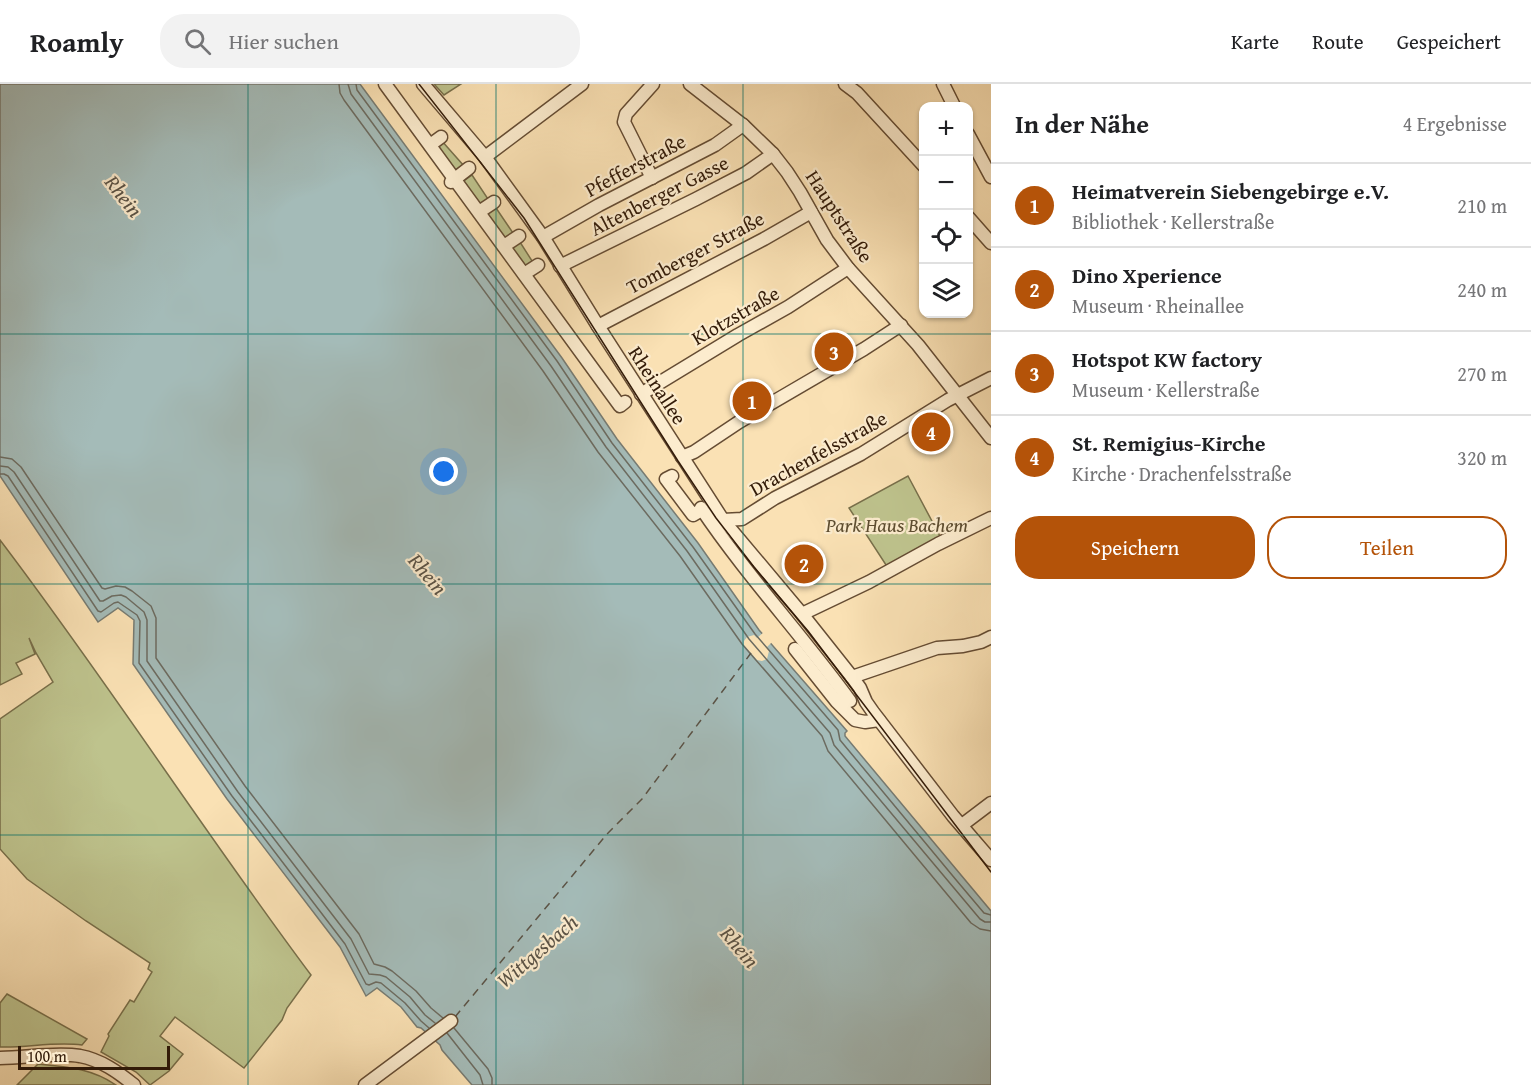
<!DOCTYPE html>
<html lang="de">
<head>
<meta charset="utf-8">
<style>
	:root { --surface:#fff; --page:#f2f2f2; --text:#202124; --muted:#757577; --line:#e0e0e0; --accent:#b45309 }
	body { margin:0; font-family:"Gentium Book Plus",serif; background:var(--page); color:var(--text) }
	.controls { position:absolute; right:18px; top:18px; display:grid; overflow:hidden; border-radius:12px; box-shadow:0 2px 4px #0004 }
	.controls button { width:54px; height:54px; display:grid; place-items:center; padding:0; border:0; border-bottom:2px solid var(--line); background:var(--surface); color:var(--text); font:30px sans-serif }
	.scale { position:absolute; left:18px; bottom:15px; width:152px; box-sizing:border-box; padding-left:6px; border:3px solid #331b08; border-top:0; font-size:16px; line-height:21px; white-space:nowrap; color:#331b08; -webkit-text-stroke:4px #fcecce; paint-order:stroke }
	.you { position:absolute; left:444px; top:388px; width:21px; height:21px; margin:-15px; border:4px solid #fff; border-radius:50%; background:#1a73e8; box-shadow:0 0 0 9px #1a73e833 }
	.badge { display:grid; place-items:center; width:39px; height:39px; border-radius:50%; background:var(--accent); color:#fff; font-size:20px; font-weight:700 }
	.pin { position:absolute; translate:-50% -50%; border:3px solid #fff; box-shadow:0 2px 6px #0006 }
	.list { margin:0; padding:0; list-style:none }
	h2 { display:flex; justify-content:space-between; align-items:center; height:78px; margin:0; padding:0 24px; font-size:26px }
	h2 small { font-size:20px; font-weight:400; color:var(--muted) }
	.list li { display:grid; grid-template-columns:39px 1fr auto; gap:18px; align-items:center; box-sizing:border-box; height:84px; padding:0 24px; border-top:2px solid var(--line) }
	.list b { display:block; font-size:22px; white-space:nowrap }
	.list p { margin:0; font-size:20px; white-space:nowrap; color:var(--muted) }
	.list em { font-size:20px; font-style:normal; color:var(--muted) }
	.actions { display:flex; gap:12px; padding:18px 24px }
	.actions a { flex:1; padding:14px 0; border:2px solid var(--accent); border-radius:24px; text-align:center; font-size:21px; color:var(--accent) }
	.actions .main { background:var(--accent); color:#fff }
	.icon { flex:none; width:33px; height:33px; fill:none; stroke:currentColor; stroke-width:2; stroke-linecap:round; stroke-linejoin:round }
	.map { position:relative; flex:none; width:991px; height:1001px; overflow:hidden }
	header { display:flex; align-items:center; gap:36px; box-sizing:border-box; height:84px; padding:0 30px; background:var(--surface); border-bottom:2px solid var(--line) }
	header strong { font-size:28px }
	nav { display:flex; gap:33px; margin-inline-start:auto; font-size:21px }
	.search { width:420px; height:54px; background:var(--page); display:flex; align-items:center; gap:15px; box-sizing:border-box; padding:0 21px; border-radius:24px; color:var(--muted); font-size:22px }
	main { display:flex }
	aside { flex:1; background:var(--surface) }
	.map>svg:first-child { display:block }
	.green { fill:#bec38d; stroke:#786f4a; stroke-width:1.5 }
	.water { fill:#a4bbb8; stroke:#777b72; stroke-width:1.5 }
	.pier { fill:#fae1b4 }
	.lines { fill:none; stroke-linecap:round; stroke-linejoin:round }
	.shore { stroke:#6c6b60; stroke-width:1.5 }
	.ferry { stroke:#5b5346; stroke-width:1.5; stroke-dasharray:8 6; stroke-linecap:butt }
	.minor-casing { stroke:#654c33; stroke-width:15 }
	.minor { stroke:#fcecce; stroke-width:12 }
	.tram { stroke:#331b08; stroke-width:1.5 }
	.grid { fill:none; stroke:#0f766e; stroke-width:1.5; stroke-opacity:0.55 }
	.labels { text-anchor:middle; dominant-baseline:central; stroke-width:4.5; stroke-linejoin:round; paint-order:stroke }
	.street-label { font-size:20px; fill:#331b08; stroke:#fcecce }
	.park-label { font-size:20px; font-style:italic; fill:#5d4d30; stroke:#fcecce }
	.water-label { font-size:21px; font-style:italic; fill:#5b5346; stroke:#fcecce }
</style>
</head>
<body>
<header>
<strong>Roamly</strong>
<div class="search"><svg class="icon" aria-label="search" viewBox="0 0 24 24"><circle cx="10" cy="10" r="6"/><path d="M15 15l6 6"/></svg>Hier suchen</div>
<nav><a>Karte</a><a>Route</a><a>Gespeichert</a></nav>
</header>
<main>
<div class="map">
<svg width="991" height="1001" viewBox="0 0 991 1001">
	<rect width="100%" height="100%" fill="#fae1b4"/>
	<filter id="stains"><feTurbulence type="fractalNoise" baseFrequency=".00333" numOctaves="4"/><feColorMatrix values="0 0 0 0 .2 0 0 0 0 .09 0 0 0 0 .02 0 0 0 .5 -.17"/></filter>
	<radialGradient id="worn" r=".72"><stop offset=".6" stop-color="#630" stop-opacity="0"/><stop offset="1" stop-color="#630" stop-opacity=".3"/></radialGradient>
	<!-- green -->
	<g class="green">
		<polygon points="434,0 461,0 444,11"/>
		<polygon points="441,56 464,82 454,90 433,62"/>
		<polygon points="472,91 490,118 480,125 461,99"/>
		<polygon points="494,121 515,152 504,158 483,129"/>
		<polygon points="518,155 534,180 524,186 507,163"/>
		<polygon points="908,392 942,456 888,484 849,424"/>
		<path d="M0 456C108 598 204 748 311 891L287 924 282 936 244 984 175 933 160 952 183 970 169 987 150 1001 136 988 101 968 109 952 108 950 130 916 134 918 152 888 148 885 150 879 86 837 27 795 0 765V635L53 598 36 569 29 554 35 570 16 579 22 590 0 601Z"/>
		<path d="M7 910 87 955 82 961C55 957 27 964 0 963V919Z"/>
		<path d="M38 980C67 983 91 984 116 1001H17Z"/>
	</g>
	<!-- water -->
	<polygon class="water" points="0,0 360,0 562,274 617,355 698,459 759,546 847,647 845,649 845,652 991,827 991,1001 472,1001 442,966 440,961 421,944 417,943 401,923 377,904 366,912 340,863 227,715 133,580 134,536 118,524 98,538 0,392"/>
	<!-- pier -->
	<polygon class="pier" points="764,548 773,557 767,563 769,567 767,575 762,577 757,576 744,561 744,557 747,553 754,551 757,554"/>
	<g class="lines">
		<!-- shore -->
		<g class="shore">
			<polyline points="339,0 340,9 344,16 543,287 598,368 680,472 742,560 822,652 828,667 971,839 980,845 991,847"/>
			<polyline points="348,0 351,10 551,282 606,363 687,467 749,555 830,649 834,661 980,835 985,838 991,838"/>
			<polyline points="356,0 357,6 557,277 612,359 693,463 755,550 838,646 840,656 957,797 984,829 991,831"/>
			<polyline points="0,373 12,375 21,383 102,504 105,505 116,502 125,503 132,507 151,522 156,534 156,574 245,702 359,850 374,880 385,883 392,887 416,907 431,924 443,934"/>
			<polyline points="0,382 8,383 14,388 100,517 103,517 112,512 121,511 126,513 144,528 147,536 147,577 238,708 351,855 369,890 380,891 386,893 410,913 425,931 435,939"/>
			<polyline points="0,390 4,390 8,392 98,527 101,528 114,519 118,518 137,531 140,537 139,579 232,712 345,860 366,900 369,901 376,898 381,899 405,919 421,937 429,944"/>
			<polyline points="454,944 488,985 492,994 492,1001"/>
			<polyline points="447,949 480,991 483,1001"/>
		</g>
		<!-- ferry -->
		<polyline class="ferry" points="455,933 607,750 642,715 751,569"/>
		<defs>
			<g id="minor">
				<polyline points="385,0 620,322 625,318"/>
				<polyline points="423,0 485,73 543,153 598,242 723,436 802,530 852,593 860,604 866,618 873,628 953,732 991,776"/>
				<polyline points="690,0 744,42 773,70 787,88 800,108 827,156 848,184 918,261 991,354"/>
				<polyline points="845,0 857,9 924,82"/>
				<polyline points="943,0 954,22"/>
				<polyline points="968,50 991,93"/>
				<polyline points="430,61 441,53"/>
				<polyline points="485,73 582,0"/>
				<polyline points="652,94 624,38 626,30 653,0"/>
				<polyline points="451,98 469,84"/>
				<polyline points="479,128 494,118"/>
				<polyline points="968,133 991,159"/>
				<polyline points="543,153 599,121 715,61 743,41"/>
				<polyline points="504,162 519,152"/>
				<polyline points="560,182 696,115 746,89 773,70"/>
				<polyline points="524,190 538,181"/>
				<polyline points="598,242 764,155 811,128"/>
				<polyline points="641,310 738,251 788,223 848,184"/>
				<polyline points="682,373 694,368 739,338 864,265 901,241"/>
				<polyline points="672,392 666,395 693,431 698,428"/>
				<path d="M701 424C746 491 802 551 850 617"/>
				<polyline points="723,436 742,435 775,414 861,370 948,316 991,294"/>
				<polyline points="802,530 869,498 938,460 991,434"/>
				<polyline points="795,565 837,618 855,636 865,638 879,636"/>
				<polyline points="852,593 937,564 963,562 981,558 991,553"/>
				<polyline points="962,741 991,719"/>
				<path d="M0 974C26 974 54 968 80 972 101 976 118 988 134 1001"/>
				<polyline points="365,1001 451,937"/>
			</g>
		</defs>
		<!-- minor casing -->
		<use href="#minor" class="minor-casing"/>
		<!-- minor -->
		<use href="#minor" class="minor"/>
		<!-- tram -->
		<polyline class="tram" points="419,0 524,134 678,377 716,434 754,483 808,547 991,788"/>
	</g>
	<!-- grid -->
	<path class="grid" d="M248 0V1001M496 0V1001M743 0V1001M0 250H991M0 500H991M0 751H991"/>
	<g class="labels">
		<!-- street labels -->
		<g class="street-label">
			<text transform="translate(635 81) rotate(-28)">Pfefferstraße</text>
			<text transform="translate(659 111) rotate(-27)">Altenberger Gasse</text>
			<text transform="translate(840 132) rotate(57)">Hauptstraße</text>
			<text transform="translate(695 168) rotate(-28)">Tomberger Straße</text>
			<text transform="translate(735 231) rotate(-30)">Klotzstraße</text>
			<text transform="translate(658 301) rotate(57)">Rheinallee</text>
			<text transform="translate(818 369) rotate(-29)">Drachenfelsstraße</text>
		</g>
		<!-- park labels -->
		<g class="park-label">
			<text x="897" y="440">Park Haus Bachem</text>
		</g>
		<!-- water labels -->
		<g class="water-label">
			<text transform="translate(124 112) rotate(52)">Rhein</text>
			<text transform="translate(428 490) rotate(50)">Rhein</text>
			<text transform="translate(740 863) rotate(50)">Rhein</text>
			<text transform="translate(537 867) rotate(-41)">Wittgesbach</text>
		</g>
	</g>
	<rect width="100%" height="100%" filter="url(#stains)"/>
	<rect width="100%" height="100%" fill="url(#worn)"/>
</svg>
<div class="controls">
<button>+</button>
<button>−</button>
<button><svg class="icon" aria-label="locate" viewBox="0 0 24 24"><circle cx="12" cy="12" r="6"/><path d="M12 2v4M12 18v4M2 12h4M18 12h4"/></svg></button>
<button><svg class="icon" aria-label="layers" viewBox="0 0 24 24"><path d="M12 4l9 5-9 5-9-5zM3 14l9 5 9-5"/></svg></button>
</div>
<div class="scale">100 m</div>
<div class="you"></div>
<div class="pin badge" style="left:752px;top:317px">1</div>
<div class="pin badge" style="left:804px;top:480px">2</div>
<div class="pin badge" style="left:834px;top:268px">3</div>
<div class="pin badge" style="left:931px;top:348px">4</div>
</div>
<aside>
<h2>In der Nähe<small>4 Ergebnisse</small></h2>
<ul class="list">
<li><span class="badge">1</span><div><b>Heimatverein Siebengebirge e.V.</b><p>Bibliothek · Kellerstraße</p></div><em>210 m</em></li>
<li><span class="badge">2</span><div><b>Dino Xperience</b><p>Museum · Rheinallee</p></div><em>240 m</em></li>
<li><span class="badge">3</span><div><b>Hotspot KW factory</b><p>Museum · Kellerstraße</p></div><em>270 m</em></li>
<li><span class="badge">4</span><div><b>St. Remigius-Kirche</b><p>Kirche · Drachenfelsstraße</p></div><em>320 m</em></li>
</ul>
<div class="actions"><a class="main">Speichern</a><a>Teilen</a></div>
</aside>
</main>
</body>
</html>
